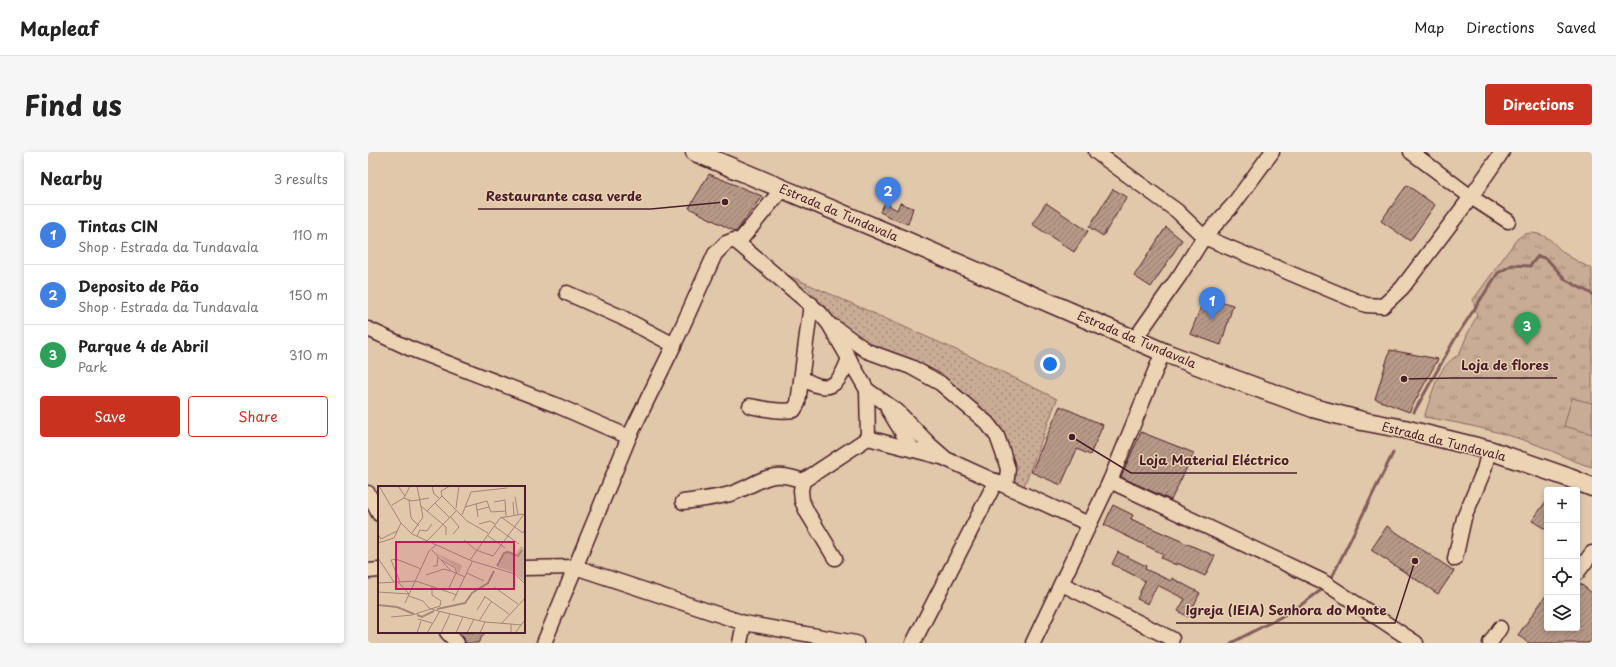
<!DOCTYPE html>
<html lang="en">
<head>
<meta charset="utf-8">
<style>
	:root { --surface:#fff; --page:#f6f6f6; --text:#222; --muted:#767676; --line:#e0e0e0; --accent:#c8321e }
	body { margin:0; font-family:"Playpen Sans",sans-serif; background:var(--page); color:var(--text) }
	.controls { position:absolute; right:12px; bottom:12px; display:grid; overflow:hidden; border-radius:4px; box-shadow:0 2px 6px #0003 }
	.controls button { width:36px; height:36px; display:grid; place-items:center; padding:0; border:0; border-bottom:1px solid var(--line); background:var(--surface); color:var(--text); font:20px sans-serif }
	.you { position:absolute; left:682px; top:212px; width:14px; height:14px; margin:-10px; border:3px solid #fff; border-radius:50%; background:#1a73e8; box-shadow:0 0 0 6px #1a73e833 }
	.badge { display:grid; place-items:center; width:26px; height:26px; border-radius:50%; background:var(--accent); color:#fff; font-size:13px; font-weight:700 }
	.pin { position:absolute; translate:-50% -33px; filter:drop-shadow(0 1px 2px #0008) }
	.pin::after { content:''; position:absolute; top:21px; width:14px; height:12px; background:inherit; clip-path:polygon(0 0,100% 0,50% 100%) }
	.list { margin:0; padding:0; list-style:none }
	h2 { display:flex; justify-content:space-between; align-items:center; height:52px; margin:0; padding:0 16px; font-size:17px }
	h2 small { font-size:13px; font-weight:400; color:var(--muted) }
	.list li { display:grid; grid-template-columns:26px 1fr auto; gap:12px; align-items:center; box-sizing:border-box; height:60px; padding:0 16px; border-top:1px solid var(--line) }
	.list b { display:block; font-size:15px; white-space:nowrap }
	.list p { margin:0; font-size:13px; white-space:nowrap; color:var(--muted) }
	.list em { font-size:13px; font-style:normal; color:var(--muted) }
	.actions { display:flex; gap:8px; padding:12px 16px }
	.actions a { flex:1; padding:9px 0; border:1px solid var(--accent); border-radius:4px; text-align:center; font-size:14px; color:var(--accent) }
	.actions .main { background:var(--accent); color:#fff }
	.icon { flex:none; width:22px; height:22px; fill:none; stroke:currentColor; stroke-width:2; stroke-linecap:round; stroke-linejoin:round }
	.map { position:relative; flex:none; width:1224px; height:491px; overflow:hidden; border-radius:4px }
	header { display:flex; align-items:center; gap:24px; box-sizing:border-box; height:56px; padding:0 20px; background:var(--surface); border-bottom:1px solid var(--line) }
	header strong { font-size:19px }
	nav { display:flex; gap:22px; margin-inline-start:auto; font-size:14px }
	.intro { display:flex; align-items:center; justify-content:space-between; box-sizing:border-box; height:96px; padding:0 24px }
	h1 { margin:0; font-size:28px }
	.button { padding:10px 18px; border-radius:4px; background:var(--accent); color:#fff; font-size:14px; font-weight:700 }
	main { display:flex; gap:24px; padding:0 24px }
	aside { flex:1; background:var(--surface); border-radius:4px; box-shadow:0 2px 6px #0003 }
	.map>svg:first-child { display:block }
	.grass { fill:url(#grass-dots); stroke:#896660 }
	.park { fill:url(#park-tufts); stroke:#896660 }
	.pitch { fill:#c8ac95; stroke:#896660 }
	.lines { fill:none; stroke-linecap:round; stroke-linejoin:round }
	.stream { stroke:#825d5a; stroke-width:3 }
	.building { fill:url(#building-hatch); stroke:#4a1f2b }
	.minor-casing { stroke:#4a1f2b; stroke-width:17 }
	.major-casing { stroke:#4a1f2b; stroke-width:21 }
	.minor { stroke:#ebd3b3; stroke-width:14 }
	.major { stroke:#ebd3b3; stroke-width:18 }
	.labels { text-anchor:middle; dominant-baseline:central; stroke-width:3; stroke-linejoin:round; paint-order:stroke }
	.street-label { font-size:12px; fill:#4a1f2b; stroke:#ebd3b3 }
	.inset-river { fill:none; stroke:#a7877a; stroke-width:2 }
	.inset-road { fill:none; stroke:#a58478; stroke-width:1 }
	.view { fill:#c2185b; fill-opacity:0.15; stroke:#c2185b; stroke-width:2 }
	.inset-edge { fill:none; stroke:#4a1f2b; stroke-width:2 }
	.leader { fill:none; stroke:#4a1f2b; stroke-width:1.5 }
	.callout-dot { fill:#4a1f2b; stroke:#ebd3b3; stroke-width:1.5 }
	.callout-label { font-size:13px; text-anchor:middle; font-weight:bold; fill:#4a1f2b; stroke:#ebd3b3; stroke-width:3; stroke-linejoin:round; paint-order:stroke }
</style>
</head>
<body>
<header>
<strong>Mapleaf</strong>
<nav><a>Map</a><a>Directions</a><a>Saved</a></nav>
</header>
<div class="intro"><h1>Find us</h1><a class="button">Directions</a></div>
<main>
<aside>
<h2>Nearby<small>3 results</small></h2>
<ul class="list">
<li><span class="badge" style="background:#3f7fe0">1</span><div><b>Tintas CIN</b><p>Shop · Estrada da Tundavala</p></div><em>110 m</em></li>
<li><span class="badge" style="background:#3f7fe0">2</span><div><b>Deposito de Pão</b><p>Shop · Estrada da Tundavala</p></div><em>150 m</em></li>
<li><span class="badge" style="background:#2e9e5b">3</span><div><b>Parque 4 de Abril</b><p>Park</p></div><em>310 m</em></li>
</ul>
<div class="actions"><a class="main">Save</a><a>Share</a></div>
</aside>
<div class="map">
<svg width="1224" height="491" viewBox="0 0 1224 491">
	<defs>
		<pattern id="grass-dots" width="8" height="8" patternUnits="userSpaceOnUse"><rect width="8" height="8" fill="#c8ac95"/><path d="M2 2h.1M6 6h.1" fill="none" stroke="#a48b7a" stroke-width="1.8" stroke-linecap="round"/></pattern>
		<pattern id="park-tufts" width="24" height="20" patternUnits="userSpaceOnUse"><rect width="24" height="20" fill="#c8ac95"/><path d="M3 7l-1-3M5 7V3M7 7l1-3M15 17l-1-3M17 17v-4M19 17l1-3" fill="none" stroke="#a48b7a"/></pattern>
		<pattern id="building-hatch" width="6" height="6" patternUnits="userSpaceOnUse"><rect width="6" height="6" fill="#b79987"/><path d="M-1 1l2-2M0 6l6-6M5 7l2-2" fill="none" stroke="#977c6f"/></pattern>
	</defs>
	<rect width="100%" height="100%" fill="#e1c8ab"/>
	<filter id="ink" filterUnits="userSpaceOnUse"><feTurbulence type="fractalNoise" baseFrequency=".025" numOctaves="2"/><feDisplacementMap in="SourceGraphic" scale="8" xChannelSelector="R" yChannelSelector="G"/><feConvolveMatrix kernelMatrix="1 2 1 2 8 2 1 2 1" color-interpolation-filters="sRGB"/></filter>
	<g filter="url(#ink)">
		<!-- grass -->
		<polygon class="grass" points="408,118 604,205 689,247 655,337 643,333 620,264 510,200 482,182"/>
		<!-- park -->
		<path class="park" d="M1164 81C1182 83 1184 91 1196 101 1204 107 1215 112 1224 117V315C1202 309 1183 297 1161 290 1127 278 1092 271 1056 265 1064 243 1069 213 1091 203L1099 183 1109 163 1105 148 1149 87 1156 82Z"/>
		<!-- pitch -->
		<polygon class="pitch" points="1204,246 1224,251 1224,282 1196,274"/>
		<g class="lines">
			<!-- stream -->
			<g class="stream">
				<polyline points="1046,260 1088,185 1130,121 1144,113 1162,114 1170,104 1179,107 1198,128 1224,142"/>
				<polyline points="962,429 1025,301"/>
				<polyline points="863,491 926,458 956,436"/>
			</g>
		</g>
		<!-- building -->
		<g class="building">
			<polygon points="341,22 394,44 368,80 321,56"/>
			<polygon points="1039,33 1067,53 1042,89 1013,69"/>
			<polygon points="745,37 759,45 735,84 721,75"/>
			<polygon points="517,51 529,58 532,51 545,56 540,72 525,67 512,60"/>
			<polygon points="678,51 720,79 706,100 664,72"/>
			<polygon points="798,75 814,88 783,135 766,124"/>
			<polygon points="837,145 865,153 853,193 822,182"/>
			<polygon points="1022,198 1070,207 1041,260 1007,247"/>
			<polygon points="692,254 735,273 722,303 709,297 693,333 663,320"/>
			<polygon points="773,280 826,301 803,348 753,325"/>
			<polygon points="1179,348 1179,378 1164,369"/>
			<polygon points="745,353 765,363 763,367 847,404 837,424 809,411 808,413 793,406 795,402 736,373"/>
			<polygon points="1019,374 1086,419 1070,442 1003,398"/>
			<polygon points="750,400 778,414 777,417 803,429 804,426 832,441 820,465 810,459 817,447 789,433 780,452 769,447 777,429 744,412"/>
			<polygon points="1209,429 1224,441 1224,491 1160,491 1150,483 1179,442 1179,476 1209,476"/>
			<polygon points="90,480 117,480 110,491 97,491 96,486"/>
		</g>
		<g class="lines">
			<defs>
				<g id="minor">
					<polyline points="728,0 809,59 836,85 998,153 1015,154 1034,136 1103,45 1134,0"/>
					<polyline points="1043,0 1103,45 1140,69"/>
					<polyline points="370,91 415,36"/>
					<polyline points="199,141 253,165 306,193"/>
					<polyline points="466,175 499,199 543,215 572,231 619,271 629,284 635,301 640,317 638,334"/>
					<polyline points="0,177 43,197 188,253 261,285"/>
					<polyline points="767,187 812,123 836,85 865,53 904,0"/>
					<path d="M434 226C461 243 471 234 481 206"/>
					<polyline points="499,238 500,286"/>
					<path d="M382 254C397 257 410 260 426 258L430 251 443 152"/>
					<polyline points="520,257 545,298"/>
					<polyline points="742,329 954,429 1048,491"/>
					<polyline points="0,341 11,362"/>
					<path d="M315 350C331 348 347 346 362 342 393 332 399 315 435 329"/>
					<polyline points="467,406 439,360 434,349 433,338 435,329 500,286 573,305"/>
					<polyline points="1087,407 1096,366 1116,318 1121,298"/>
					<polyline points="156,416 207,415 376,471 488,491"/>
					<polyline points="0,419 11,418"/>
					<polyline points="1209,421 1224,401"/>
					<polyline points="694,432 804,487"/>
					<polyline points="79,480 89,491"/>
					<polyline points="176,491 261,285 306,193 347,102 358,91 366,88 370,91 452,161 461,172 499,238 529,259 562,293 578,307 721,372"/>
					<polyline points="372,491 376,471"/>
					<polyline points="545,491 628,329"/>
					<polyline points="665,491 742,329 795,200"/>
					<polyline points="1122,491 1132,476"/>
				</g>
				<polyline id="major" points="327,0 522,82 795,200 863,226 945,256 994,269 1036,277 1121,298 1199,325 1224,335"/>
			</defs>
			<!-- minor casing -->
			<use href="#minor" class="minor-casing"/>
			<!-- major casing -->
			<use href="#major" class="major-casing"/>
			<!-- minor -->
			<use href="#minor" class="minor"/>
			<!-- major -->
			<use href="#major" class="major"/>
		</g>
	</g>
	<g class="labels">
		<!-- street labels -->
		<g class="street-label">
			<text transform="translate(471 60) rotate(23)">Estrada da Tundavala</text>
			<text transform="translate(769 187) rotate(23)">Estrada da Tundavala</text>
			<text transform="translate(1076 289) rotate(14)">Estrada da Tundavala</text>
		</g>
	</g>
	<!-- overview -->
	<g transform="translate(10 334)">
		<rect width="147" height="147" fill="#e1c8ab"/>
		<path d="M57 67 84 79 81 88 77 81Z" fill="#c8ac95"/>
		<path d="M143 60 145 61 147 69V96L136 86 119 81 128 64 137 68Z" fill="#c8ac95"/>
		<path class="inset-river" d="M119 80 126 67 130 66 140 70 144 64M0 119 19 121 36 128M59 123 87 117 94 107 110 97 116 85M39 129 44 131 56 125"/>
		<path class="inset-road" d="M1 0 23 37 34 48 94 75 137 88 147 98M20 0 27 10M54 0 56 8 61 12M72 0 63 5 64 10 89 35 110 47M137 11 140 29M26 12 34 15 51 12M31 14 33 32 41 40M116 16 127 14 128 30M135 16 136 29M57 17 71 31M98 17 100 31M14 19 26 12 32 0M43 20 68 41V49M87 21 109 15 113 26M78 22 81 0M99 24 111 21M49 25 64 10M113 26 128 25M84 29 93 6 129 2M72 30 81 41 75 48M123 31 145 47 147 43M101 38 112 35 117 38M116 40 141 58M34 47 45 31 39 0M0 48 3 53 19 45M109 49 127 62M39 50 42 44 49 45 54 38M147 51V64M86 54 98 64 115 70 146 28M49 55 79 24M0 57 16 52 23 37M54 64 73 85 87 91M0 72 16 96M64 74 77 82 79 88M92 74 122 32 145 28M55 80H59L60 71M89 87 106 95M48 89 66 83 72 85M20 96 31 108M22 96 13 74 18 73 43 83M0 97 38 95 79 109M116 101 140 118M70 104 78 87M0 106 31 108M31 110 45 115 51 122 60 125 107 136 133 138M106 110 131 128M75 115 94 76M27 117 51 65 58 59M99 124 107 111M13 131 34 129 62 120 63 115 54 109V101M40 133 54 137M101 135 113 116M123 138 147 112M39 147 43 135M49 147 62 125M63 147 72 128M78 147 85 131M89 147 96 133M102 147 107 136M133 147V138L143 139M137 147 147 134"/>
		<path class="view" d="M18 56H136V103H18Z"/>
		<rect width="147" height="147" class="inset-edge"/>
	</g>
	<!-- callouts -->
	<path class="leader" d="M357 50L283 57H110M1036 227L1085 226H1189M704 285L763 321H929M1047 409L1027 471H808"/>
	<g class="callout-dot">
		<circle cx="357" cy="50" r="4"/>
		<circle cx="1036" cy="227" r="4"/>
		<circle cx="704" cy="285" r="4"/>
		<circle cx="1047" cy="409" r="4"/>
	</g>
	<g class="callout-label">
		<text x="196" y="49">Restaurante casa verde</text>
		<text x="1137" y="218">Loja de flores</text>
		<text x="846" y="313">Loja Material Eléctrico</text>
		<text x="918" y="463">Igreja (IEIA) Senhora do Monte</text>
	</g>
</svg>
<div class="controls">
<button>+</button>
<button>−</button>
<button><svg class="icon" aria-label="locate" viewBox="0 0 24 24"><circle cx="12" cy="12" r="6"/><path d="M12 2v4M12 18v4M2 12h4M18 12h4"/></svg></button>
<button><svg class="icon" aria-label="layers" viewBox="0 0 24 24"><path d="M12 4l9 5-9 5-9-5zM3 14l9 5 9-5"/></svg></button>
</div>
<div class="you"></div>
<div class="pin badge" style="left:844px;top:168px;background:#3f7fe0">1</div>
<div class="pin badge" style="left:520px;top:58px;background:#3f7fe0">2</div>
<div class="pin badge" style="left:1159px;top:193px;background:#2e9e5b">3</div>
</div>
</main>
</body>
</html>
